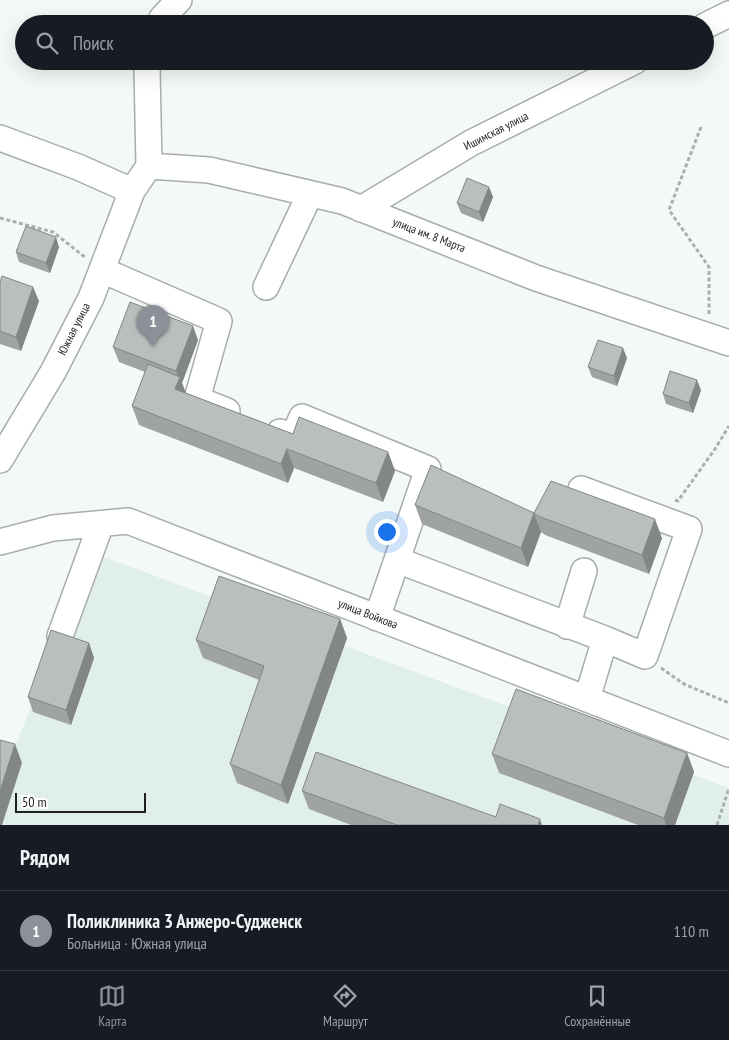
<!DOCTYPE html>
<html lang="ru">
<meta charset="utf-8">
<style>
:root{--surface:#171b24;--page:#20242c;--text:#f1f3f6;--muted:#9ea1a6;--line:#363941;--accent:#8c9099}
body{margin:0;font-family:"PT Sans Narrow",sans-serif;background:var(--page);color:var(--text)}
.scale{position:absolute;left:15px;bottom:12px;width:131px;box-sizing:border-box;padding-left:5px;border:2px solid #1e201f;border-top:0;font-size:14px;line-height:18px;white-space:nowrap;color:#1e201f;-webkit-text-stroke:4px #fff;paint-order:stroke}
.you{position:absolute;left:386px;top:531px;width:18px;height:18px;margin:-12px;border:4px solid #fff;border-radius:50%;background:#1a73e8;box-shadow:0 0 0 8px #1a73e833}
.badge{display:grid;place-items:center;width:32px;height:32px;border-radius:50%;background:var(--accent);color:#fff;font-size:16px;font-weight:700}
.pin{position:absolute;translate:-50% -41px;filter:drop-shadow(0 1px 2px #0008)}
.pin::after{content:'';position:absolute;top:26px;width:18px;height:15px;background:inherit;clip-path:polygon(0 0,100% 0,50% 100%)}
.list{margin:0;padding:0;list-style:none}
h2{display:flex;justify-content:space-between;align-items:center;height:65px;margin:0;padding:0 20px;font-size:21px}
h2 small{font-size:16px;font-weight:400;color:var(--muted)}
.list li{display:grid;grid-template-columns:32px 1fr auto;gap:15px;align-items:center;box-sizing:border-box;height:80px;padding:0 20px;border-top:1px solid var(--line)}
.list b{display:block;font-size:19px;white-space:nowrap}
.list p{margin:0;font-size:16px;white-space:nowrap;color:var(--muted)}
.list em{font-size:16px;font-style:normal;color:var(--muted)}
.icon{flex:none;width:28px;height:28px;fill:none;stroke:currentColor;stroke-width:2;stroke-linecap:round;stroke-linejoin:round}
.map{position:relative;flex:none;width:729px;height:825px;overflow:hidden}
.search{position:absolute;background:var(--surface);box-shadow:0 5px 20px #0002;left:15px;right:15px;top:15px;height:55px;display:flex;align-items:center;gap:12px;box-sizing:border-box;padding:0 18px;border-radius:28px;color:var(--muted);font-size:19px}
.sheet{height:145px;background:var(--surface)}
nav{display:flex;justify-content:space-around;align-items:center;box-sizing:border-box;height:70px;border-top:1px solid var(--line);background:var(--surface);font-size:14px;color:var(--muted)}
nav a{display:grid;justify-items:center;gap:2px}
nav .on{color:var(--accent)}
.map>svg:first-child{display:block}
</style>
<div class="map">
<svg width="729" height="825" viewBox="0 0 729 825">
<rect width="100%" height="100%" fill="#f3f9f7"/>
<path fill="#e1efea" d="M96 554 729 788V825H0V744L14 748Z"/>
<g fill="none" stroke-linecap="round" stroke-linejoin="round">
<g stroke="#a8adab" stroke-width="28">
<path id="minor" d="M161 24 162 18 179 0
M705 26 729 14
M0 138 78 167 132 191
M149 166 147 69 150 61
M361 209 471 143 635 61
M102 270 219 321 197 399 227 411
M266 287 310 194
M280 432 293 437 302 417 428 469 377 618
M0 460 53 372 91 298 132 191 149 166 209 170 342 201 536 278 729 343
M581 489 689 529 645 656 605 639 587 699
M0 542 53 528 128 521 729 754
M397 560 605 639
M567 626 584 571
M60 636 101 524"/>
</g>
<path stroke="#abb0ae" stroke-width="3" stroke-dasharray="4 2.5" stroke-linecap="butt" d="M701 127 669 210 709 267V316
M0 218 53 232 86 258
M675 500 678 501 715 449 729 426
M661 668 684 684 729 703
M717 825 729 788"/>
<use href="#minor" stroke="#fff" stroke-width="25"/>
</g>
<path fill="#9fa4a3" d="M489 187 493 197 483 222 461 213 457 203Z
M59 247 50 273 19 262 16 252Z
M0 282 39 301 21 351 0 344Z
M198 340 182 383 186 393 293 434 388 452 395 471 383 502 294 468 288 483 139 425 132 406 145 372 119 362 113 347Z
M627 358 617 386 592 377 588 367Z
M701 390 693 413 666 404 663 394Z
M415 505 534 513 541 532 528 567 422 524Z
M534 513 662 538 649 574 545 535 541 532Z
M340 619 347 638 288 804 237 783 230 764 259 680 203 658 196 640Z
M89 643 94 658 71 725 33 712 28 697Z
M687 753 694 772 675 825H638L499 773 492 754Z
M302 791 496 817 542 825H351L309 809Z"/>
<path fill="#828685" d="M489 187 493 197 483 222 479 212Z
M56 237 59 247 50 273 46 263Z
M33 287 39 301 21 351 16 337Z
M193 326 198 340 182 383 187 396 175 389 179 379 176 371Z
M623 348 627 358 617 386 614 376Z
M697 380 701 390 693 413 689 403Z
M287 449 294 468 288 483 281 464Z
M388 452 395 471 383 502 376 483Z
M534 513 541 532 528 567 521 548Z
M655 519 662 538 649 574 642 555Z
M340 619 347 638 288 804 281 785Z
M89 643 94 658 71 725 66 710Z
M15 744 22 763 2 825H0V791Z
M687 753 694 772 675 825H666L664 818Z
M540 819 542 825H538Z"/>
<path fill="#b9bfbe" stroke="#828685" d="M467 178 489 187 479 212 457 203Z
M26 226 56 237 46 263 16 252Z
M2 276 33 287 16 337 0 331V282Z
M130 302 193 326 176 371 113 347Z
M598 340 623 348 614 376 588 367Z
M148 364 180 377 175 389 293 434 299 417 388 452 376 483 287 449 281 464 132 406Z
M670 371 697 380 689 403 663 394Z
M431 465 534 513 521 548 415 505Z
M551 481 655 519 642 555 538 516 534 513Z
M219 576 340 619 281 785 230 764 264 666 196 640Z
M51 630 89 643 66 710 28 697Z
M516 689 687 753 664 818 492 754Z
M0 740 15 744 0 791Z
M316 752 496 817 500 804 540 819 538 825H397L302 791Z"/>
<g text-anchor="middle" stroke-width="5" stroke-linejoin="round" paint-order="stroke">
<g font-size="12" fill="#1e201f" stroke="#fff">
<text transform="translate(496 131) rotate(-27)" y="4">Ишимская улица</text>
<text transform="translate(429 235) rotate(21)" y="4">улица им. 8 Марта</text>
<text transform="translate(74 329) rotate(-63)" y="4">Южная улица</text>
<text transform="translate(368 614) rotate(21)" y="4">улица Войкова</text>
</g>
</g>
</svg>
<div class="scale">50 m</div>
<div class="you"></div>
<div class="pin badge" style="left:153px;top:346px">1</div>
<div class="search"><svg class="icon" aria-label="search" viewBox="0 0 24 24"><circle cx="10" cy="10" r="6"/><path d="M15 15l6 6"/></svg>Поиск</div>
</div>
<section class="sheet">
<h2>Рядом<small></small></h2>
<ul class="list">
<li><span class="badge">1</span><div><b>Поликлиника 3 Анжеро-Судженск</b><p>Больница · Южная улица</p></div><em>110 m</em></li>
</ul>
</section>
<nav>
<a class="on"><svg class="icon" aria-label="map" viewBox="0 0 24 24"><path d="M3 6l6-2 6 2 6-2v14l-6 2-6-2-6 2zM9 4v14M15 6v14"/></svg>Карта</a>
<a><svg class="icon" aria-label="directions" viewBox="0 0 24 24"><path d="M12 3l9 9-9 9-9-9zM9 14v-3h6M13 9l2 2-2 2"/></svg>Маршрут</a>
<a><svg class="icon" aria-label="saved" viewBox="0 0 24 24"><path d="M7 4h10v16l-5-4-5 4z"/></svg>Сохранённые</a>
</nav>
